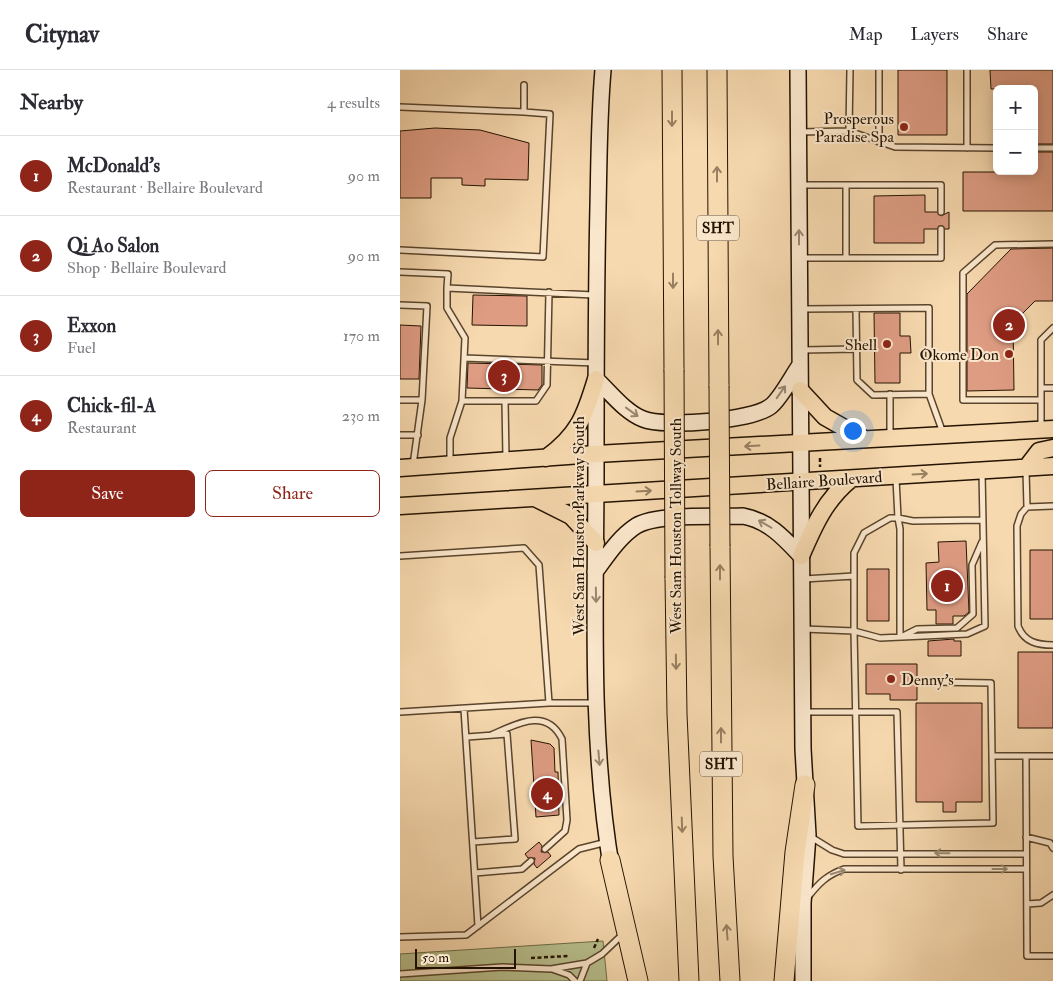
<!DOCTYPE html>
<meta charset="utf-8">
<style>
:root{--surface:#fff;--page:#f2f2f3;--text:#2b2b33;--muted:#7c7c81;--line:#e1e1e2;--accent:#8f2418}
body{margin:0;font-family:"IM FELL Double Pica",serif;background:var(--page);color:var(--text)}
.controls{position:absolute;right:15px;top:15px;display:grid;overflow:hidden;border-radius:8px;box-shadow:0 2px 12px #0003}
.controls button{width:45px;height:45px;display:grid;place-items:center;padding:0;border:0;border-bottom:1px solid var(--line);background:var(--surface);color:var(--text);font:25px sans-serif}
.scale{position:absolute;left:15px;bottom:12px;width:101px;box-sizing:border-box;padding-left:5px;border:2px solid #241300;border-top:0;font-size:14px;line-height:18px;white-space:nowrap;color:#241300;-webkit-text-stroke:4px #fae6cb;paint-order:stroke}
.you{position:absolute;left:452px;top:360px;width:18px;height:18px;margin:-12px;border:4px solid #fff;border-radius:50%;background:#1a73e8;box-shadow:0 0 0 8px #1a73e833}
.badge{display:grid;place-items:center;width:32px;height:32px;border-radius:50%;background:var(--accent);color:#fff;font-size:16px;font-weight:700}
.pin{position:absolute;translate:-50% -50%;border:2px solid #fff;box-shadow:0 1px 5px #0006}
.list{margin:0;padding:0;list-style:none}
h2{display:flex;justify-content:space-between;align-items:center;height:65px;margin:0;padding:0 20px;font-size:21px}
h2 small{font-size:16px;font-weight:400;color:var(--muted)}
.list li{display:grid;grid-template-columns:32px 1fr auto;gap:15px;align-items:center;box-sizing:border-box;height:80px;padding:0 20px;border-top:1px solid var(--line)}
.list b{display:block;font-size:19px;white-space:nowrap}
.list p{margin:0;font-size:16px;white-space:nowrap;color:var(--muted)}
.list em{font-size:16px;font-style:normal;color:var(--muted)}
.actions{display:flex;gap:10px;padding:15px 20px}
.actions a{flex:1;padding:11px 0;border:1px solid var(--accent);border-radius:8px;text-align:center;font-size:18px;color:var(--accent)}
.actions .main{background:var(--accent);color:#fff}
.map{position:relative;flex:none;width:653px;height:911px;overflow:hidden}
header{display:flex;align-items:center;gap:30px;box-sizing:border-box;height:70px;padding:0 25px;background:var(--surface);border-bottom:1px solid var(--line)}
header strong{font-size:24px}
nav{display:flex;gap:28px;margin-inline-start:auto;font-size:18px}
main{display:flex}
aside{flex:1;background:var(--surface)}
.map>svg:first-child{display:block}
</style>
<header>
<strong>Citynav</strong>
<nav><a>Map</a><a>Layers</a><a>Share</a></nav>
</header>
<main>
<aside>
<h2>Nearby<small>4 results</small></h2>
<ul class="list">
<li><span class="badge">1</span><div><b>McDonald's</b><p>Restaurant · Bellaire Boulevard</p></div><em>90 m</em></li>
<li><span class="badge">2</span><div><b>Qi Ao Salon</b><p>Shop · Bellaire Boulevard</p></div><em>90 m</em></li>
<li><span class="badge">3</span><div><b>Exxon</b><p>Fuel</p></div><em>170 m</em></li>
<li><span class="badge">4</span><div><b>Chick-fil-A</b><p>Restaurant</p></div><em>230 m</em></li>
</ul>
<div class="actions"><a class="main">Save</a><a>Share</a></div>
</aside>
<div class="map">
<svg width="653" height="911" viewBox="0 0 653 911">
<rect width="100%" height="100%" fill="#f7d9af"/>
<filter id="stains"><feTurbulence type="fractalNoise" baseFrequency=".004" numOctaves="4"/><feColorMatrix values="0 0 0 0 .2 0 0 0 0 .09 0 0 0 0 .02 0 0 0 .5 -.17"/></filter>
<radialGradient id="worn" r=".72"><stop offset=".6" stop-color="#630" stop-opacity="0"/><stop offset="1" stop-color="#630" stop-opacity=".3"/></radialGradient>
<path fill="#b8c08e" stroke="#6e6a47" d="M203 871 207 911H0V884Z"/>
<path fill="#de9c83" stroke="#241300" d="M498 0H547V65H498Z
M590 0H653V74H634V19H591Z
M35 58 80 60 129 73 128 110 85 109V116L62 115V108H31V128H0V61Z
M634 82H653V141H563V102H634Z
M525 125V142H537L541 146 549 142V159H545L541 155 537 159H524V173H474V126Z
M653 178V231H635L613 253 614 320 567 321V224L611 179Z
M73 225 127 226V256L72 255Z
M474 243H500V266H510L511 283H500V313H475Z
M0 255 21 256 19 309H0Z
M68 293 142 295V315L138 320 67 318Z
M566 471 569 542 564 546H553V554H536V540H527L526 493 539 492 538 472Z
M630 480H653V549H630Z
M467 499H489V551H467Z
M554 569V571H561V586H528V571Z
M618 582H653V658H618Z
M466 594H517V630H490V624H466Z
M516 633H582V732H556V742H543V732H516Z
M131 670 150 674 154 678 155 702H158L159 745 136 747Z
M139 772 142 776 141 782H148L151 786 137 798 134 794 135 788H128L125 784Z"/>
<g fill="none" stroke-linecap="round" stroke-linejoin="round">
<g stroke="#59442c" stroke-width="8">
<path id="lane" d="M479 0V72
M567 0V78
M0 37 124 42
M449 61 450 0
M399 62 449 61 495 77 597 78
M634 78H653
M399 115H541V142
M446 115V188
M0 180 143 187 150 44 124 42V15
M402 188H541V159
M0 202 48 204 47 218 194 225
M47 218V238L65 268 62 331 50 368V391
M0 235 27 236 22 330
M402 239 529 238V324L543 363
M456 239 457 310 473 325 529 324
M402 280 456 279
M64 288 196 293
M641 318H653
M490 324V366
M0 330H22L13 395
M641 330H563V203L595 175 653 174
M62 331H136L147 315 149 222
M105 331 106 388
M641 357V270L653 258
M0 365H18
M626 401 627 437 621 444 617 456 618 556C624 572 637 575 653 575
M496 409 498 448H490L464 463 454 483V561L480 568 567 564 585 556 582 402
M627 437 653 436
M0 486 124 478 139 495 149 633
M404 509 454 506
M404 559 454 561 458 756 593 753 592 686H626
M503 566 517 559 557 558 573 544 572 495 582 472
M500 567V459L498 448 513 451 583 450
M535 612 591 613 592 686
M64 639 78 856
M0 642 149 633H194
M405 642H497L501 800
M91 665C115 655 146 636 162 669L167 750 165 761 145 779
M67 667 107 664 115 769 73 772
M653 686H626L627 886H653
M411 767 432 780 444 784H626
M626 767 650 773 653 778
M75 803 122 799 131 791
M408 827C419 813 427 805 444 799H626
M627 834 641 833 653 825
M0 867 66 865 179 779 207 772
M152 899 169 905 175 911
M0 904 102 897 151 899 187 893 202 884 223 864
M180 911 187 893"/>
</g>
<g stroke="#241300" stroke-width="18">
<path id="secondary" d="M203 0C199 45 199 91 198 137 196 223 196 309 196 395 196 530 189 667 212 801
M398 0 403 679 408 765 403 833V911
M196 309C210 322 225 342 243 349 265 358 352 351 371 336 381 328 392 306 400 295
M195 502C207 486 219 467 236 456 258 443 317 447 343 446 369 451 384 468 401 486"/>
</g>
<g stroke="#241300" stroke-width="19">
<path id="primary" d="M400 320 425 347 464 369
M146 388C178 365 185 346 196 309
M0 398 196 384 653 359
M626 398 639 381 653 378
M137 429 171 446 196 473
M0 436 653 396
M401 486C414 456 425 430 451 409"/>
</g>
<g stroke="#241300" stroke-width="21">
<path id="highway" d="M272 0 274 300
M317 0 319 316
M320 476 323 786 330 911
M275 508 277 644 289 911
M210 790 238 911
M384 911 395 782 405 715"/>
</g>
<path stroke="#241300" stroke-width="2.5" stroke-dasharray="4 2.5" stroke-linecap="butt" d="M420 388V397
M194 878 198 869
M131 888 168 886"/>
<use href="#lane" stroke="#fae6cb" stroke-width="5"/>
<use href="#secondary" stroke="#fae6cb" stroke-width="15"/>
<use href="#primary" stroke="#f7d9af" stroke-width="16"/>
<use href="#highway" stroke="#f7d9af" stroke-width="19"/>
<g stroke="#241300" stroke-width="21" stroke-linecap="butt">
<path id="highway-bridge" d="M274 300 275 508
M319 316 320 476"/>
</g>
<use href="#highway-bridge" stroke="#f7d9af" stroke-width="19"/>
</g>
<defs><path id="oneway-shaft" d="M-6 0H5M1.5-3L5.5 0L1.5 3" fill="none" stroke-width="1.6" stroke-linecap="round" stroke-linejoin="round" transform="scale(1.25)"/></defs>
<g stroke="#988060">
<use href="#oneway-shaft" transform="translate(272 49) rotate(90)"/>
<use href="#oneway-shaft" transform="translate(317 104) rotate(-90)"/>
<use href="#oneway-shaft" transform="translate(273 211) rotate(90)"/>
<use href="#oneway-shaft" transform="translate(318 267) rotate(-90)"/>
<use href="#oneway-shaft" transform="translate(352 376) rotate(177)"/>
<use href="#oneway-shaft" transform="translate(520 404) rotate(-3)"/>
<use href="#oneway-shaft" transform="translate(244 421) rotate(-3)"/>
<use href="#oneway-shaft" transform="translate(320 502) rotate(-90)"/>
<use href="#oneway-shaft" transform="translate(276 592) rotate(89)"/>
<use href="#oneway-shaft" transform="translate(321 665) rotate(-90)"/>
<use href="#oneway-shaft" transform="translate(282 755) rotate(88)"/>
<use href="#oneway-shaft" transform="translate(327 862) rotate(-94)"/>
</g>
<g stroke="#9a8770">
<use href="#oneway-shaft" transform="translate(399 167) rotate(-90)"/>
<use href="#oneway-shaft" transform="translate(381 322) rotate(-55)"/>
<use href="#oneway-shaft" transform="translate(232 342) rotate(36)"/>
<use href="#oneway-shaft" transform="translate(365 454) rotate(-150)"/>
<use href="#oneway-shaft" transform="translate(196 525) rotate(89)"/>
<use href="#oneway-shaft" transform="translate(199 688) rotate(85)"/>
<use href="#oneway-shaft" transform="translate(542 783) rotate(-179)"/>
<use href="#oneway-shaft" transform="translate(600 799)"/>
<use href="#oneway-shaft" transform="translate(438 802) rotate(-17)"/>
</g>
<g fill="#8f2418" stroke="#fae6cb" stroke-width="2">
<circle cx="504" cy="57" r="5"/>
<circle cx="487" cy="274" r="5"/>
<circle cx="609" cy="284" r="5"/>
<circle cx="491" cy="609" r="5"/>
</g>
<g text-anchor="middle" stroke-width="4" stroke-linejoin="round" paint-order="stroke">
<g fill="#fae6cb" stroke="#64523d" stroke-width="1">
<rect x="297" y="145.5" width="42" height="25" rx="4"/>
<rect x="300" y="681.5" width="42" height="25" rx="4"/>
</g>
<g font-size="15" font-weight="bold" fill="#241300">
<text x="318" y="163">SHT</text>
<text x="321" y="699">SHT</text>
</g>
<g font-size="16" fill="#241300" stroke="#fae6cb" text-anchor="end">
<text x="494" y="54">Prosperous<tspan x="494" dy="18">Paradise Spa</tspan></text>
<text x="477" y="280">Shell</text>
<text x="599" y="290">Okome Don</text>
<text x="501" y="615" text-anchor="start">Denny's</text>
</g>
<g font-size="16" fill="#241300" stroke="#fae6cb">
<text transform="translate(424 410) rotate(-4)" y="6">Bellaire Boulevard</text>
<text transform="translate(178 456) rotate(-90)" y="6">West Sam Houston Parkway South</text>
<text transform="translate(275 456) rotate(-90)" y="6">West Sam Houston Tollway South</text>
</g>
</g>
<rect width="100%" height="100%" filter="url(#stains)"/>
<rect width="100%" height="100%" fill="url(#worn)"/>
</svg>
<div class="controls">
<button>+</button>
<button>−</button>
</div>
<div class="scale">50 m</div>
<div class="you"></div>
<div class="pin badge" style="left:547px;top:516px">1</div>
<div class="pin badge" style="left:609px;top:255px">2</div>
<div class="pin badge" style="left:104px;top:306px">3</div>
<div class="pin badge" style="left:147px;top:724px">4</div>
</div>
</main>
